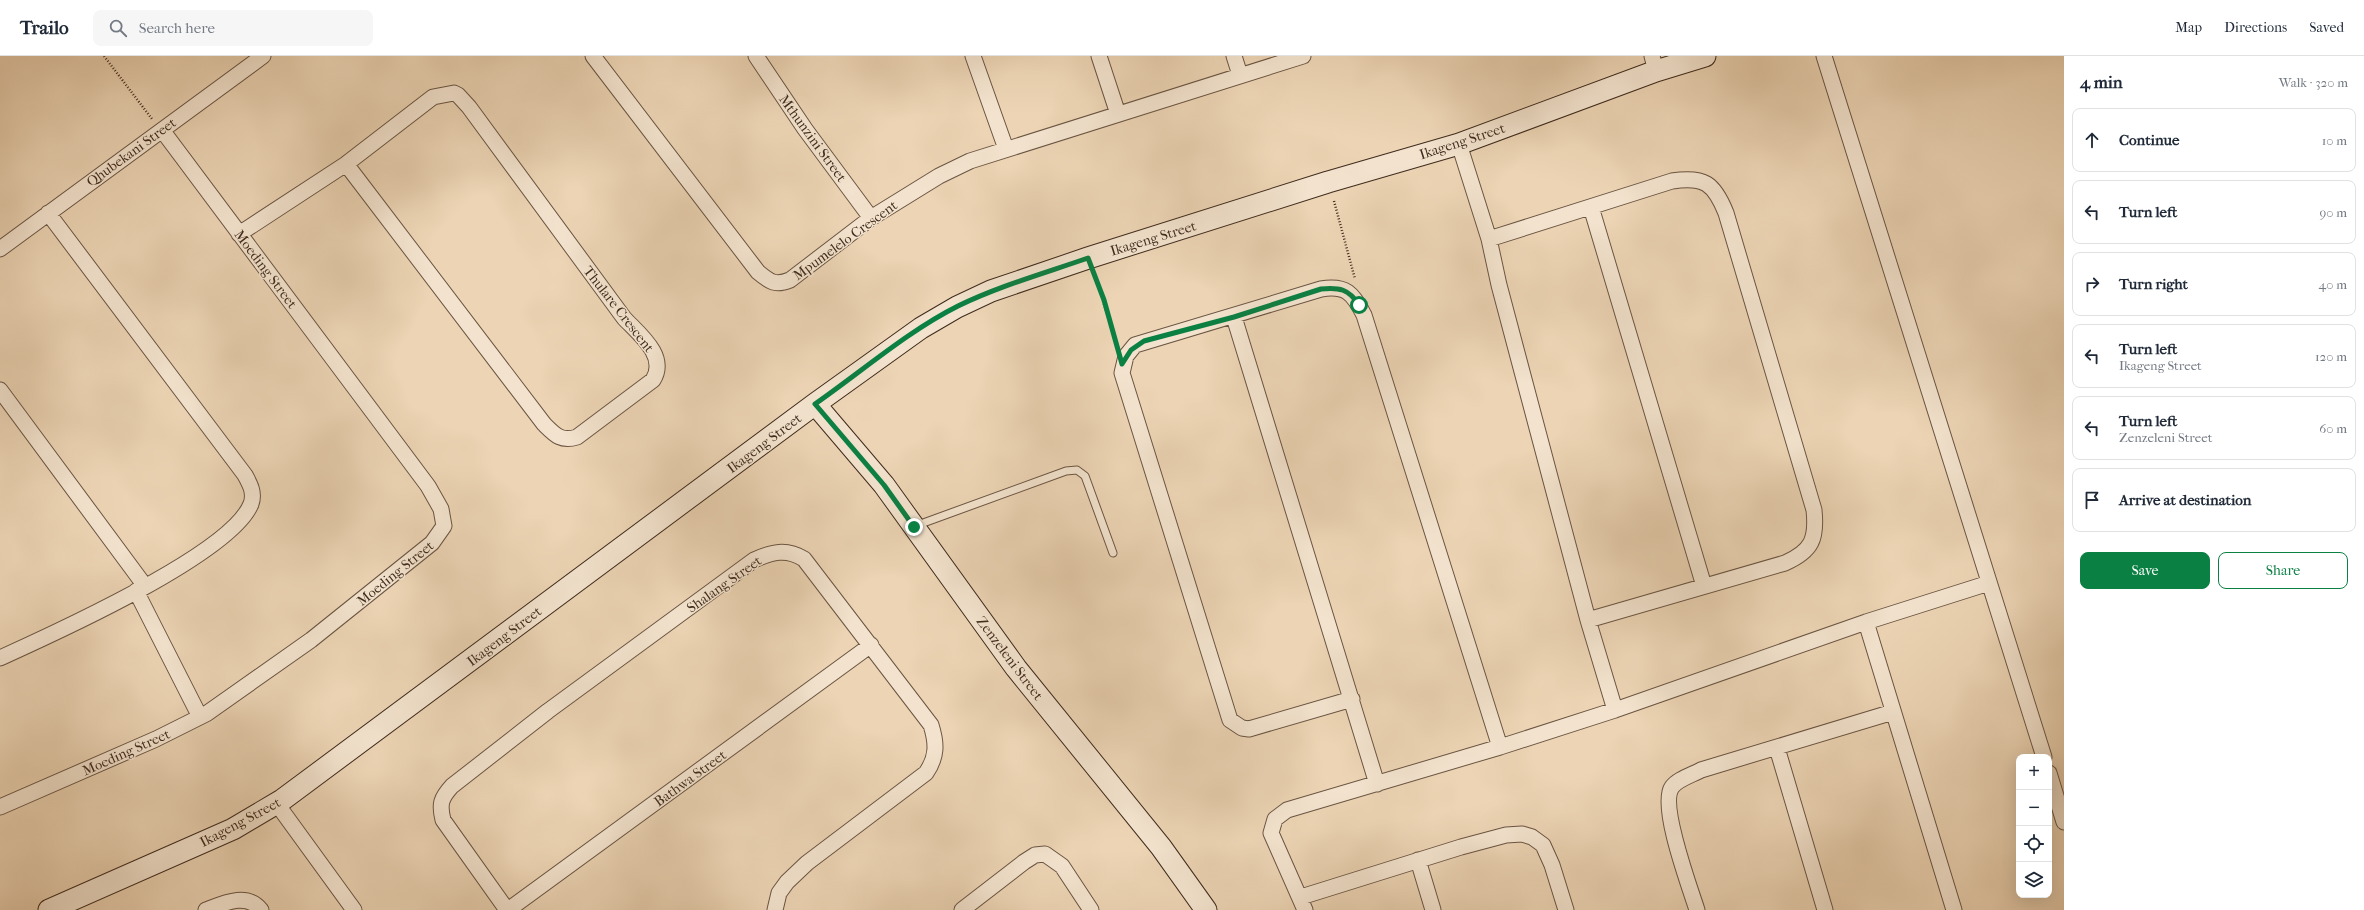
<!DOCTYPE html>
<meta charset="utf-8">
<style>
:root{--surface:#fff;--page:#f6f6f7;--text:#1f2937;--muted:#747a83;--line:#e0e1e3;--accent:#0b8043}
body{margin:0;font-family:"IM FELL French Canon",serif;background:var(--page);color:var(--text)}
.controls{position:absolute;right:12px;bottom:12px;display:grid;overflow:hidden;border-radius:8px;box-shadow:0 4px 16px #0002}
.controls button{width:36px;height:36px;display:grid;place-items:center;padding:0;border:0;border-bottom:1px solid var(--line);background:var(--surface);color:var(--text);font:20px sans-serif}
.stop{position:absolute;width:12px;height:12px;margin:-9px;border:3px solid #0b8043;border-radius:50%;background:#fff}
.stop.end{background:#0b8043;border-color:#fff;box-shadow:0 1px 4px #0008}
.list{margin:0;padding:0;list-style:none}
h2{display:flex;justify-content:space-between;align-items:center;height:52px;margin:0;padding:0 16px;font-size:17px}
h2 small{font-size:13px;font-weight:400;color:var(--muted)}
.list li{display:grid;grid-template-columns:26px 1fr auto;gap:12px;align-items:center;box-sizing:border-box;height:64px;margin:0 8px 8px;padding:0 8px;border:1px solid var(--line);border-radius:8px}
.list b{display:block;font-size:15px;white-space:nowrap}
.list p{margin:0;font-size:13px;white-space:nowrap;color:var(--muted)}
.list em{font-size:13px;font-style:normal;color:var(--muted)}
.actions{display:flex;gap:8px;padding:12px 16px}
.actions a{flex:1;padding:9px 0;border:1px solid var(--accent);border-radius:8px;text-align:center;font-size:14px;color:var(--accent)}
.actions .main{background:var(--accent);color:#fff}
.icon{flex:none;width:22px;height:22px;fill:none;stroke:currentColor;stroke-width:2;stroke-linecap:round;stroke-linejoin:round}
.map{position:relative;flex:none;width:2064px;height:854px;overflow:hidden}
header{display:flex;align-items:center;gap:24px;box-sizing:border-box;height:56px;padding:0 20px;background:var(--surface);border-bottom:1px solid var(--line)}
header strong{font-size:19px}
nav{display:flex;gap:22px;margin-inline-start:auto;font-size:14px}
.search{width:280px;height:36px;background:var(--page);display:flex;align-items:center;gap:10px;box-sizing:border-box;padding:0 14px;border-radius:8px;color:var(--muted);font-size:15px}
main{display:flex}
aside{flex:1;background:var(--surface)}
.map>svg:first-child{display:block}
</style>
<header>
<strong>Trailo</strong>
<div class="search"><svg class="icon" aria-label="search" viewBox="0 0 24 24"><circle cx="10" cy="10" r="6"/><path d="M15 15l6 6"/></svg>Search here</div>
<nav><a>Map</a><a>Directions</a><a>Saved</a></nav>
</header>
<main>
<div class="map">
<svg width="2064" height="854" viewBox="0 0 2064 854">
<rect width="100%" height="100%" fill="#ecd4b4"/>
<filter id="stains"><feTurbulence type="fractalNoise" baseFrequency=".005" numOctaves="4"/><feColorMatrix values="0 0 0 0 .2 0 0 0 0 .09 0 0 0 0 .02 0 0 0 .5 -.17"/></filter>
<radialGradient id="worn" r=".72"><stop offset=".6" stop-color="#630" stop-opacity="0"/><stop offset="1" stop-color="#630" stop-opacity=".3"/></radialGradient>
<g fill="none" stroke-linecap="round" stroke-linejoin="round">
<g stroke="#6a5543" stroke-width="9">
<path id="lane" d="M915 470 1066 415 1077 414 1085 420 1113 497"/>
</g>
<g stroke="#6a5543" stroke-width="17">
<path id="street" d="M593 0 758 216C770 226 775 230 790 224L871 162 939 120 970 105 1303 0
M756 0 805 73 871 162
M973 0 1006 93
M1099 0 1118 58
M1234 0 1240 19
M1652 0 1656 15
M1824 0 2044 701
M1459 88 1489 183
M1591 151 1704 530
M239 178 346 108 433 41 454 37 458 39 469 51 624 262C639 278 668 300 653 324L577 381C561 386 555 379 544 368L346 108
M0 193 263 0
M1234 261 1377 728
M0 334 145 530
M136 535 200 661
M1588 564 1785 507C1812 495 1817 483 1814 454L1726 157C1714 127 1704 120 1672 125L1489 183 1499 229 1588 564 1615 654
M1866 566 1954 854
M0 602C53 578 231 498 251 448 255 437 250 428 245 419L48 157
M1352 643 1249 673 1242 672 1230 664 1122 317 1126 300 1135 289 1321 233C1346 229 1353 237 1364 259L1500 691
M1777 692 1825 854
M2049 717 2064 766
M277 748 354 854
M0 751 156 683 206 658 311 584 432 487 444 470 441 453 428 430 162 74
M1418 804 1433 854
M1301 841 1461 791 1506 779 1522 778 1532 781 1543 789 1552 809 1566 854
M206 854C224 847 247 836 261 854
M507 854 443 764C439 748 441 742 452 730L548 655 754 504C772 496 786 492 804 503L931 669C937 688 937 701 926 717L807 807 787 826 779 837 775 854
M508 854 871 589
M962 854 1024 806 1035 799 1045 798 1062 810 1091 854
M1305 854 1271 777 1275 763 1287 754 1500 691 1615 654 1866 566 1989 527
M1697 854C1690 832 1659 749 1672 731 1678 723 1692 719 1701 714L1893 656"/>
</g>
<g stroke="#3f2b1d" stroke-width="23">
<path id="secondary" d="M815 348 884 429 1016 612 1161 791 1206 854
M49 854 233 773 282 744 815 348 921 272 957 251 991 235 1088 202 1328 126 1459 88 1656 15 1705 0"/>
</g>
<path stroke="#3f2b1d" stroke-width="2.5" stroke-dasharray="1 2" stroke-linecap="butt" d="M104 0 152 63
M1334 145 1355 223
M1095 219 1116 287"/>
<use href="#lane" stroke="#f3e3ce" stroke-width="7"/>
<use href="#street" stroke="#f3e3ce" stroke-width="15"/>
<use href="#secondary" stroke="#f3e3ce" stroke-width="21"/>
</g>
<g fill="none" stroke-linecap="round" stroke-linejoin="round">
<path stroke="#0b8043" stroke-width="5" d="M914 471 884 429 815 348C861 316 908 275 958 250 999 230 1045 217 1088 202L1104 244 1122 308 1131 294 1144 285 1234 261 1321 233C1339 231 1349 233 1359 249"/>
</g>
<g text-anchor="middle" stroke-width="3" stroke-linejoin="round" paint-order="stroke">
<g font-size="14" fill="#3f2b1d" stroke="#f3e3ce">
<text transform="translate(813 82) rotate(54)" y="5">Mthunzini Street</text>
<text transform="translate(1462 85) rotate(-18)" y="5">Ikageng Street</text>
<text transform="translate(131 96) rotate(-36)" y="5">Qhubekani Street</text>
<text transform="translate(1153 182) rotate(-17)" y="5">Ikageng Street</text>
<text transform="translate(845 184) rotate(-36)" y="5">Mpumelelo Crescent</text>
<text transform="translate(266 213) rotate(53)" y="5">Moeding Street</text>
<text transform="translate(619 253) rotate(52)" y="5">Thulare Crescent</text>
<text transform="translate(764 387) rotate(-37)" y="5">Ikageng Street</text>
<text transform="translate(395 517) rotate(-39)" y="5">Moeding Street</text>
<text transform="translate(724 528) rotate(-35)" y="5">Shalang Street</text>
<text transform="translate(504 580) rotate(-37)" y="5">Ikageng Street</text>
<text transform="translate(1010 602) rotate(53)" y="5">Zenzeleni Street</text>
<text transform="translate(126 696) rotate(-24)" y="5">Moeding Street</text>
<text transform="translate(690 722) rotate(-36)" y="5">Bathwa Street</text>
<text transform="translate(240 766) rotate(-28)" y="5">Ikageng Street</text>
</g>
</g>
<rect width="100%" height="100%" filter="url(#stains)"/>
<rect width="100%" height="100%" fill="url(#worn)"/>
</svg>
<div class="controls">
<button>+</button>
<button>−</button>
<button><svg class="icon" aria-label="locate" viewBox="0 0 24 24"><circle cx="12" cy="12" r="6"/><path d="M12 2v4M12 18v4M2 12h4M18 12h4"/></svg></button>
<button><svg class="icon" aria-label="layers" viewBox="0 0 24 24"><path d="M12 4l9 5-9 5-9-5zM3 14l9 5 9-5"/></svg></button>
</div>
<div class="stop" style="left:1359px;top:249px"></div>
<div class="stop end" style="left:914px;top:471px"></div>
</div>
<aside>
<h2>4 min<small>Walk · 320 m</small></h2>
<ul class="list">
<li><svg class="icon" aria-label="ahead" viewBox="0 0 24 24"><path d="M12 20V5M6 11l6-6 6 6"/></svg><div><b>Continue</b></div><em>10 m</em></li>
<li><svg class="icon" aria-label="left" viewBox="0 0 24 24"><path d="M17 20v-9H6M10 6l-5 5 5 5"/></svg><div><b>Turn left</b></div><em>90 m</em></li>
<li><svg class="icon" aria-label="right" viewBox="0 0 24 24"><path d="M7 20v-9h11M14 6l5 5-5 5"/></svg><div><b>Turn right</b></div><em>40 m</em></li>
<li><svg class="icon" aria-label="left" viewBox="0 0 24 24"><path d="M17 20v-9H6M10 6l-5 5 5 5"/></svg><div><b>Turn left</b><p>Ikageng Street</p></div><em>120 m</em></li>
<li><svg class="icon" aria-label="left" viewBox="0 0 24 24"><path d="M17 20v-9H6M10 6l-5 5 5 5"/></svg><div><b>Turn left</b><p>Zenzeleni Street</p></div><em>60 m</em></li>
<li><svg class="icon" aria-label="arrive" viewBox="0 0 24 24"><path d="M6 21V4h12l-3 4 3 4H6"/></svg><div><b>Arrive at destination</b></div></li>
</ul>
<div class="actions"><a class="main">Save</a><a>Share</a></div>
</aside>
</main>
